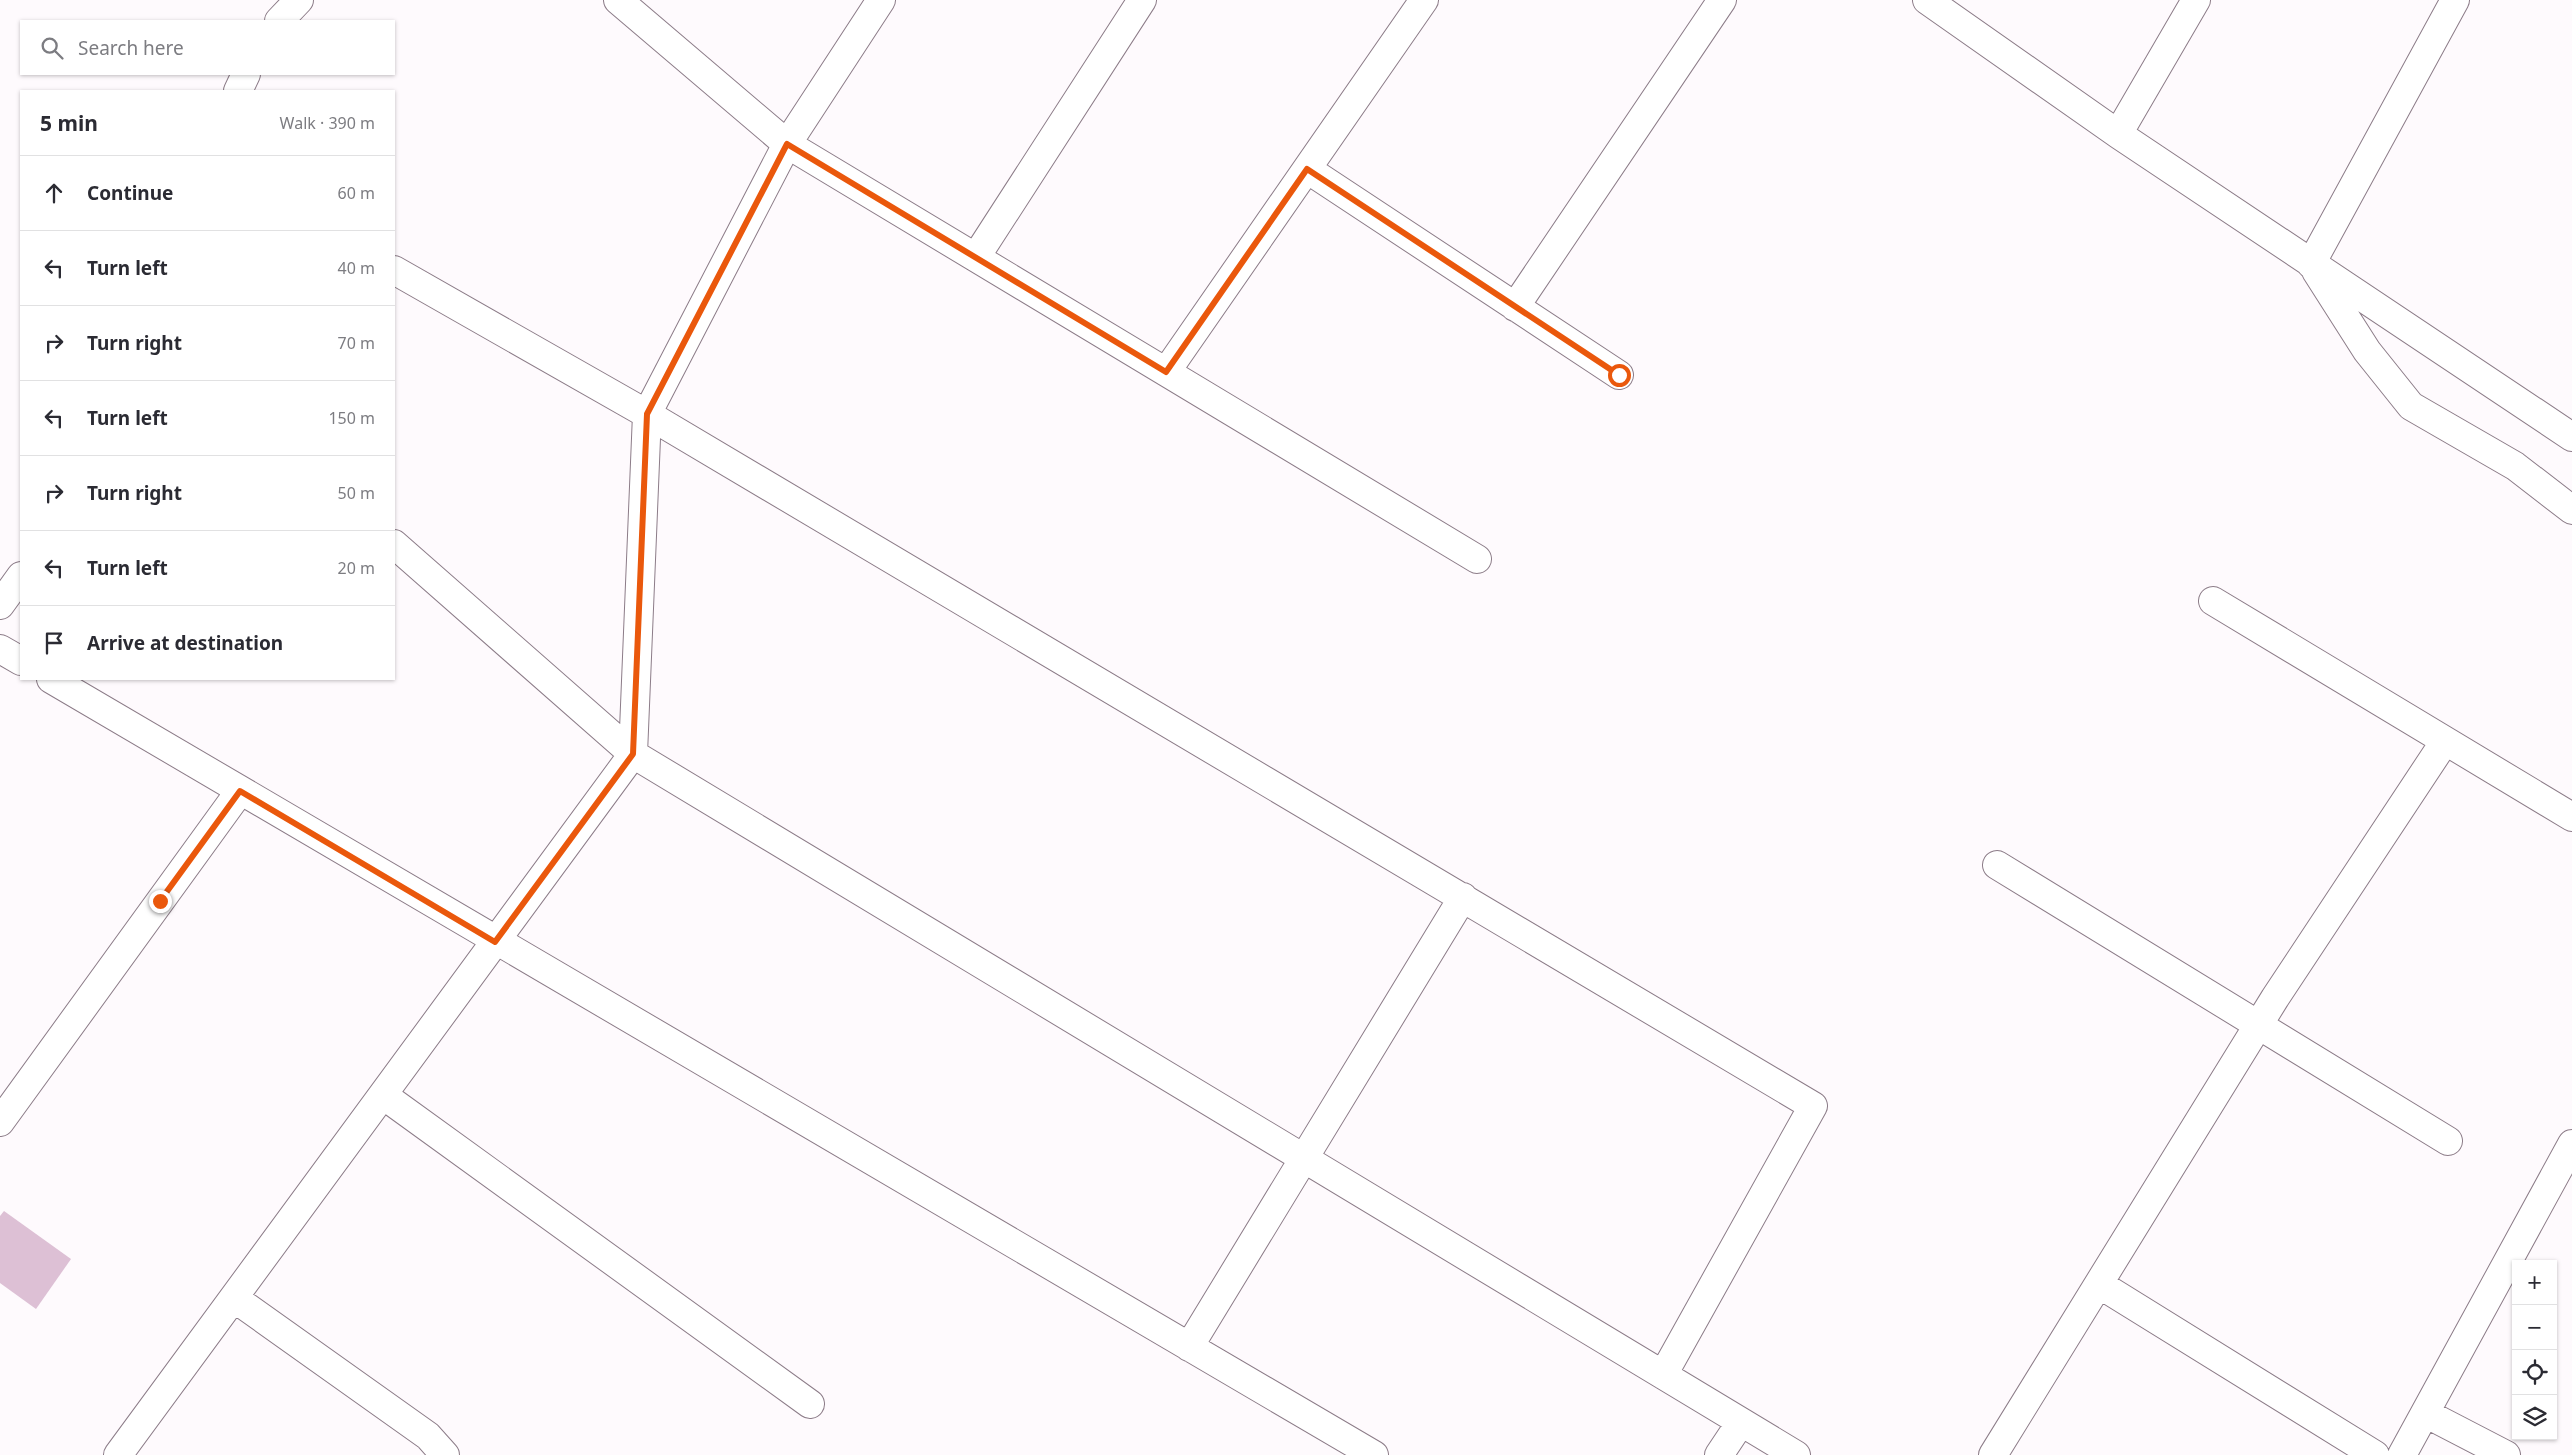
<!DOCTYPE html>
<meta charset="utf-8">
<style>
:root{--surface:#fff;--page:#f7f7f7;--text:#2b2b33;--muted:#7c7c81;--line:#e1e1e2}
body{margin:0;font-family:"Noto Sans",sans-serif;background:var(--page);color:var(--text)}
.controls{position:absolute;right:15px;bottom:15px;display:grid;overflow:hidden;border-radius:0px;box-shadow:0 1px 4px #0004}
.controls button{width:45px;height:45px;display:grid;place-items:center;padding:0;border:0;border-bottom:1px solid var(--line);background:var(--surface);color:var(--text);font:25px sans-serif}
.stop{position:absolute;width:15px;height:15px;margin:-11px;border:4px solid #ea580c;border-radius:50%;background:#fff}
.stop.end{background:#ea580c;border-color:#fff;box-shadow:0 1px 5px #0008}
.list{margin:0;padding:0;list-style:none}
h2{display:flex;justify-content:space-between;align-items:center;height:65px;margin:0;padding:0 20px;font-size:21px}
h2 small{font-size:16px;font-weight:400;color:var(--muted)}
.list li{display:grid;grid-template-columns:32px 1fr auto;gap:15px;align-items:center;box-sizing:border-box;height:75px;padding:0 20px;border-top:1px solid var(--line)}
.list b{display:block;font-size:19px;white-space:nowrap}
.list em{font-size:16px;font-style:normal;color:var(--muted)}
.icon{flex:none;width:28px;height:28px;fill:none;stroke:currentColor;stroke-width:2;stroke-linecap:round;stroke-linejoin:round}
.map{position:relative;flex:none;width:2572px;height:1455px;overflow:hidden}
.search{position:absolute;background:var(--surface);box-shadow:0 1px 4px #0004;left:20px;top:20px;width:375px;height:55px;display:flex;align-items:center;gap:12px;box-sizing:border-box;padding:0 18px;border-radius:0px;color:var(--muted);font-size:19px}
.panel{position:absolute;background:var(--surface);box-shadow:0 1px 4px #0004;left:20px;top:90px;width:375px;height:590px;border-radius:0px}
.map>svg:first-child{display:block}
</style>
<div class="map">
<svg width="2572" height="1455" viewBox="0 0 2572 1455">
<rect width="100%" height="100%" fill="#fefafd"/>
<path fill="#ddc0d5" d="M4 1211 71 1259 36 1309 0 1283V1216Z"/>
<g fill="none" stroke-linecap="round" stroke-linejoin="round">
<g stroke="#8c7c88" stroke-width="30">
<path id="minor" d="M618 0 787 144 1477 559
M1927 0 2118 134 2572 437
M279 21 299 0
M238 91 246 74
M2118 134 2196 0
M1307 169 1619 375
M976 257 1142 0
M2311 264 2455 0
M394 270 647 414 1813 1106 1663 1375
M2316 271 2367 351 2411 406 2515 466 2572 510
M1515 307 1722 0
M1166 372 1424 0
M394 544 633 754 1796 1455
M2213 601 2572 817
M0 605 21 576
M0 649 21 661
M51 679 1374 1455
M1997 865 2448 1141
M383 1095 810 1404
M0 1122 240 791
M2099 1284 2375 1455
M234 1298 428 1436 445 1455
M1189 1347 1463 897
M2425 1413 2506 1455
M118 1455 633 754 647 414 787 144 881 0
M1719 1455 1741 1422
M1993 1455 2275 998 2445 741
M2402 1455 2572 1144"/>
</g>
<use href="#minor" stroke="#fff" stroke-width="28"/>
</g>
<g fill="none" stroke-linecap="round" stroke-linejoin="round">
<path stroke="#ea580c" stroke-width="6" d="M160 901 240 791 495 942 633 754 647 414 787 144 1166 372 1307 169 1619 375"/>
</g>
</svg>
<div class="controls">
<button>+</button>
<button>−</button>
<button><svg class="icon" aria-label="locate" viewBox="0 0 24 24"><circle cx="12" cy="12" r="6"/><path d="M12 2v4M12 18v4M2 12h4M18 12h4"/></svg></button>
<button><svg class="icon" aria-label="layers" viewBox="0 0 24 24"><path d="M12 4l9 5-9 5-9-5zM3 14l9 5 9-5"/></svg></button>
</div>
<div class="stop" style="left:1619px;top:375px"></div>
<div class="stop end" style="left:160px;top:901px"></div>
<div class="search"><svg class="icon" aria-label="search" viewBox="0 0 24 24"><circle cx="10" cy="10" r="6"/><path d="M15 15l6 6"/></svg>Search here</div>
<section class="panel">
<h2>5 min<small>Walk · 390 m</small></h2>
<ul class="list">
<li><svg class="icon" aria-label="ahead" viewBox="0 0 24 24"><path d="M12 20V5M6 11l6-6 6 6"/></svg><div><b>Continue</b></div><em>60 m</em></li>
<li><svg class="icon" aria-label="left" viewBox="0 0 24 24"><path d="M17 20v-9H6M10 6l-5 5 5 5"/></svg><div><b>Turn left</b></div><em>40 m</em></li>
<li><svg class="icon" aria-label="right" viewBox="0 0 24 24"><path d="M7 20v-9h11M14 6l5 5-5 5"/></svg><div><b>Turn right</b></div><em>70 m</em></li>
<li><svg class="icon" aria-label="left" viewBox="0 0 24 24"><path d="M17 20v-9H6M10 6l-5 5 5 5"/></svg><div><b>Turn left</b></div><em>150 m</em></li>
<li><svg class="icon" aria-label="right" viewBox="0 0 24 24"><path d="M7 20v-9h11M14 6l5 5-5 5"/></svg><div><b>Turn right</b></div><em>50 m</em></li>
<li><svg class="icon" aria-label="left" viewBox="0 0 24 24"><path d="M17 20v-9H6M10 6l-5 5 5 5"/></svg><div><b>Turn left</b></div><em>20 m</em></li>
<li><svg class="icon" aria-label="arrive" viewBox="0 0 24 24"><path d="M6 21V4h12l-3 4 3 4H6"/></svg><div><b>Arrive at destination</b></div></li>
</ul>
</section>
</div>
